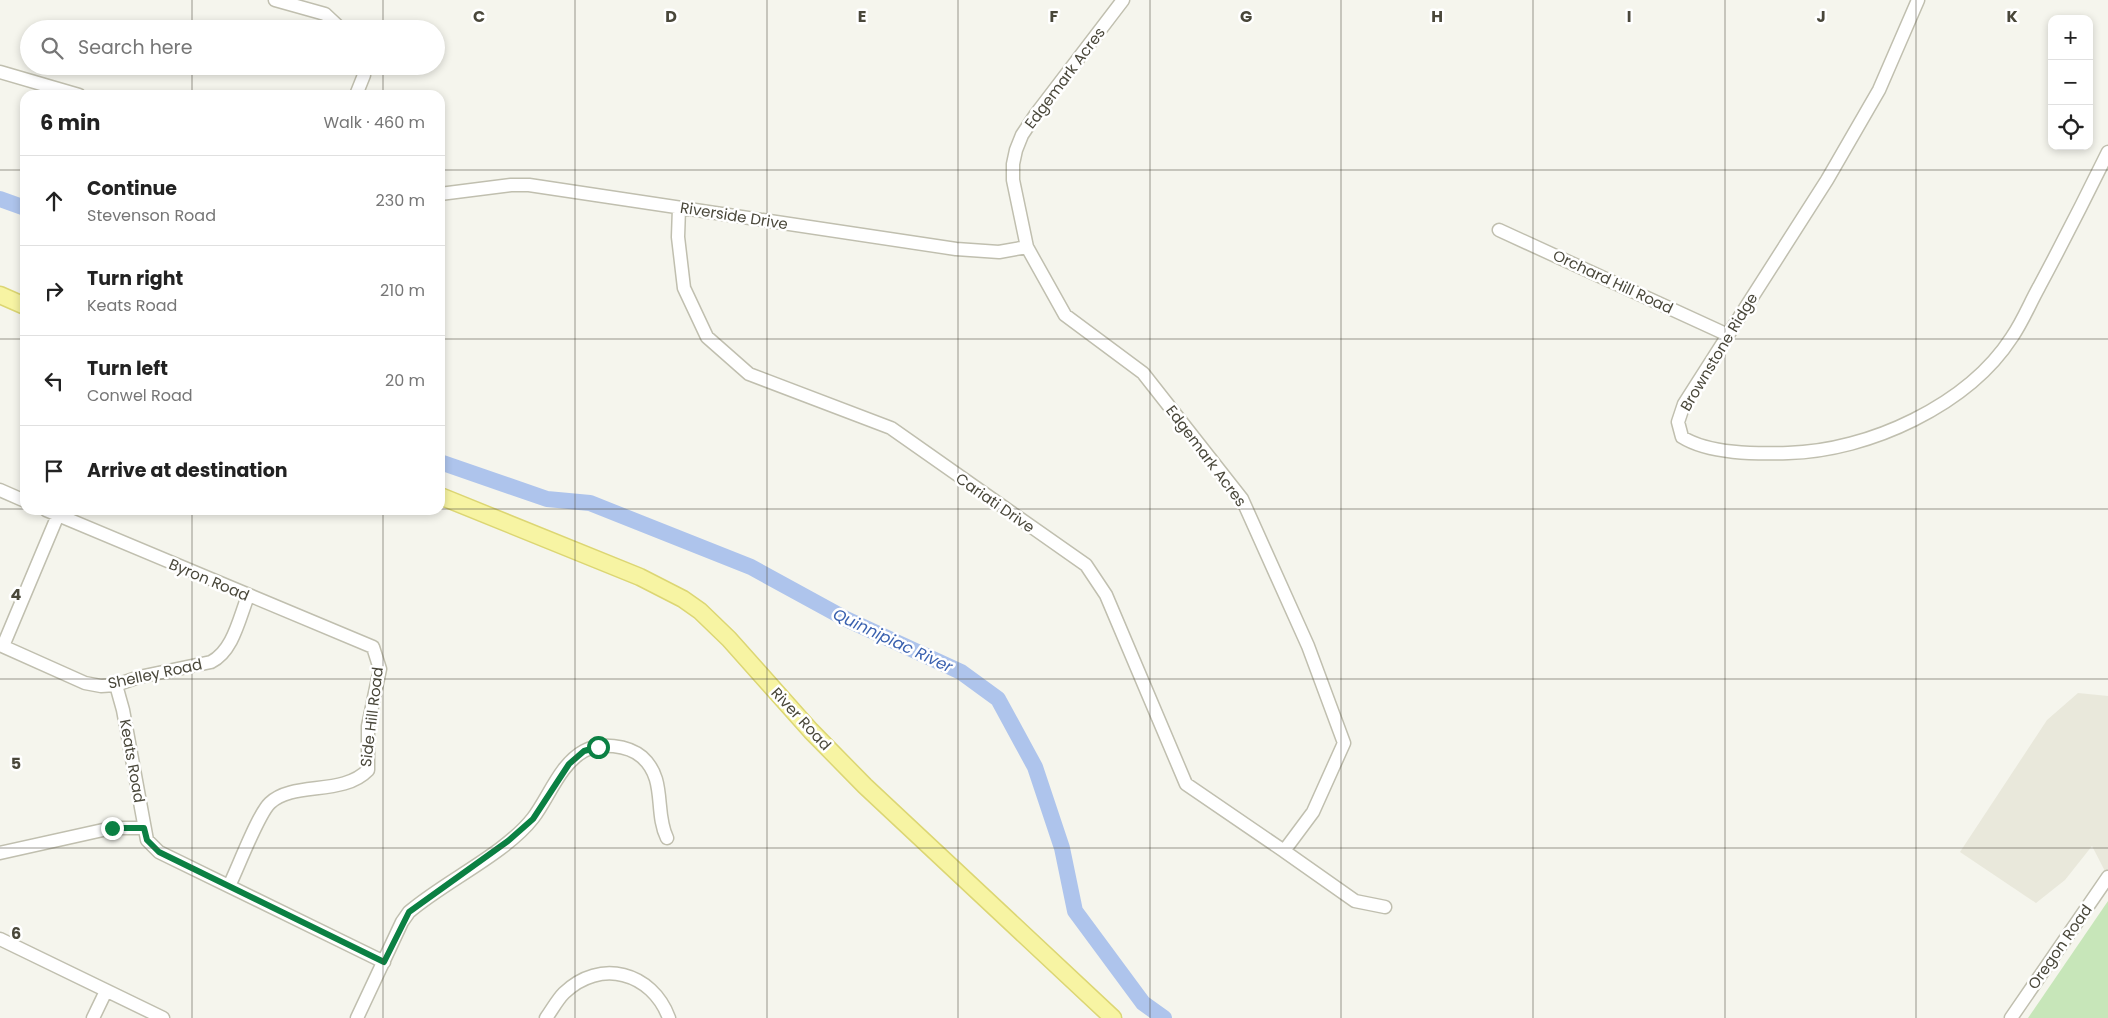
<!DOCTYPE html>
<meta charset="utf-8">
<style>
:root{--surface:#fff;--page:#f2f2f2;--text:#222;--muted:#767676;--line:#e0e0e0}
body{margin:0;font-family:Poppins,sans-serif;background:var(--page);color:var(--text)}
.controls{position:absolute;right:15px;top:15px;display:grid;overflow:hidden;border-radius:10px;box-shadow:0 2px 8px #0003}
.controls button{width:45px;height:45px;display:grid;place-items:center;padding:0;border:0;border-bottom:1px solid var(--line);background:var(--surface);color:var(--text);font:25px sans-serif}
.stop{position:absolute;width:15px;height:15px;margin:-11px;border:4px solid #0b8043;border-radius:50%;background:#fff}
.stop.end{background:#0b8043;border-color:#fff;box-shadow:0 1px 5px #0008}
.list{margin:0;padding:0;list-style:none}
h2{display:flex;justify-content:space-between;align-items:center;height:65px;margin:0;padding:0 20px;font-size:21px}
h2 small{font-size:16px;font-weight:400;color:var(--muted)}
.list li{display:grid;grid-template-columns:32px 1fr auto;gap:15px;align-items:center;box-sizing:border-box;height:90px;padding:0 20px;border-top:1px solid var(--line)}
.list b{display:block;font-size:19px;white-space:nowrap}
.list p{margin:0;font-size:16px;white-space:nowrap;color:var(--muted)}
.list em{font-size:16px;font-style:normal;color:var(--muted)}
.icon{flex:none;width:28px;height:28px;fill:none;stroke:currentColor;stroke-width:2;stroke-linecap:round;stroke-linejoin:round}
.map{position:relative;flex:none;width:2108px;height:1018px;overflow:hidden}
.search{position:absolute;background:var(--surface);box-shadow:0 2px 8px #0003;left:20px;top:20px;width:425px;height:55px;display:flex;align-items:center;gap:12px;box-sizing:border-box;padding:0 18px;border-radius:28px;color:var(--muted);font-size:19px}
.panel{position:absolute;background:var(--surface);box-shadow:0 2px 8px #0003;left:20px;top:90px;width:425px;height:425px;border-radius:15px}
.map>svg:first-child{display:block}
</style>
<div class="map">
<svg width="2108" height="1018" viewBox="0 0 2108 1018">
<rect width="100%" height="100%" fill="#f5f5ed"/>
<path fill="#e9e8db" d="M2078 693 2108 696V877L2092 846 2065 880 2036 903 1960 852 2047 720Z"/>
<path fill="#c7e6b9" d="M2108 901V1018H2028Z"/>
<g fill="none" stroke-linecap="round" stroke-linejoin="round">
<path stroke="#aec4ec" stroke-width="16" d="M0 199 25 208
M440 462 547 499 590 503 751 567 846 619 961 672 998 699 1035 767 1062 848 1075 911 1143 1003 1164 1018"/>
<g stroke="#c0bfaf" stroke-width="15">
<path id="minor" d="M275 0 325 14 341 29
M1123 0 1036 114 1022 135 1016 150 1013 164V180L1027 247 1065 315 1143 373 1242 499 1308 646 1344 743 1313 812 1284 851 1355 901 1385 907
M1918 0 1879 90 1827 180 1684 404 1678 422 1682 437C1709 454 1756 454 1788 453 1869 451 1968 405 2012 337 2023 321 2030 303 2039 287 2063 242 2086 197 2108 152
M0 72 79 95
M356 95 364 75 363 66
M440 194 511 185H529L956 249 999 252 1027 247
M679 208 678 237 684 288 707 337 749 374 891 428 1086 565 1106 595 1186 784 1284 851
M1499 230 1728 335
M0 490 25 501
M46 510 373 647 380 669 368 726V770C343 796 293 781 270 803 258 814 238 868 229 886
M0 645 85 683 101 686 116 685 139 677 211 662C233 651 239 619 248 596
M3 646 58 515
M116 685 123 710 147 840 159 852 384 962
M0 853 112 828H144
M0 939 163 1018
M93 1018 106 991
M357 1018 402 922 409 912C445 881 505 854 533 818 549 797 560 764 584 751 600 742 628 745 642 757 667 779 654 812 667 838
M546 1018C552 1010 557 1000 564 993 600 958 652 972 669 1018
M2011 1018 2108 877"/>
</g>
<g stroke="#dcd673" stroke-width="19">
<path id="major" d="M0 295 25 306
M440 496 640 577 683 599 700 611 729 639 811 731 865 786 1113 1018"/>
</g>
<use href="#minor" stroke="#fff" stroke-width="12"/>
<use href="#major" stroke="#f7f4a3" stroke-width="16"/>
</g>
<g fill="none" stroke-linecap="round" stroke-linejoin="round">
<path stroke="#0b8043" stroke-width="6" d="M112 828H144L147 840 159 852 384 962 409 912 508 841 533 819 569 764 584 751 598 747"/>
</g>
<path fill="none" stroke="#49473a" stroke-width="1" stroke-opacity="0.55" d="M192 0V29M383 0V29M575 0V1018M767 0V1018M958 0V1018M1150 0V1018M1341 0V1018M1533 0V1018M1725 0V1018M1916 0V1018M192 66V95M383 66V95M0 170H25M440 170H2108M0 339H25M440 339H2108M0 509H25M440 509H2108M192 510V1018M383 510V1018M0 679H2108M0 848H2108"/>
<g text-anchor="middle" stroke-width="5" stroke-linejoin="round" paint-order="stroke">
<g font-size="15" fill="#49473a" stroke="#fff">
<text transform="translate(1065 78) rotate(-53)" y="5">Edgemark Acres</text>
<text transform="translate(734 216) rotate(9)" y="5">Riverside Drive</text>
<text transform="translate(1613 282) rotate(25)" y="5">Orchard Hill Road</text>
<text transform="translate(1719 352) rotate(-59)" y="5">Brownstone Ridge</text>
<text transform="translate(1206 456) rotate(53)" y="5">Edgemark Acres</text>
<text transform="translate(995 503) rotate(35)" y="5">Cariati Drive</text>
<text transform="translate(209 580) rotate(23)" y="5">Byron Road</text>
<text transform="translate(155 674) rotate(-12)" y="5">Shelley Road</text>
<text transform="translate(372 717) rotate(-83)" y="5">Side Hill Road</text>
<text transform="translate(801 719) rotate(47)" y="5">River Road</text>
<text transform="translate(132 761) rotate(80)" y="5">Keats Road</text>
<text transform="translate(2060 947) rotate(-55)" y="5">Oregon Road</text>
</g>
<g font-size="16" font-style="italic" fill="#3a61af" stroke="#fff">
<text transform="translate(893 640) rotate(25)" y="6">Quinnipiac River</text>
</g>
</g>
<g font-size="16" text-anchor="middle" font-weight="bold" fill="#49473a" stroke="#fff" stroke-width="5" stroke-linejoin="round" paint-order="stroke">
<text x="479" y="22">C</text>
<text x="671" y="22">D</text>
<text x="862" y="22">E</text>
<text x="1054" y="22">F</text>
<text x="1246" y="22">G</text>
<text x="1437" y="22">H</text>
<text x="1629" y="22">I</text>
<text x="1821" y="22">J</text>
<text x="2012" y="22">K</text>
<text x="16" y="600">4</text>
<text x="16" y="769">5</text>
<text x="16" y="939">6</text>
</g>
</svg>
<div class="controls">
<button>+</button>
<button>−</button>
<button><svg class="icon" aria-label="locate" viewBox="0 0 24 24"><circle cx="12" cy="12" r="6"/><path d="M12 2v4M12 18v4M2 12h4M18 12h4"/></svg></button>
</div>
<div class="stop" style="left:598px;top:747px"></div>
<div class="stop end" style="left:112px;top:828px"></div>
<div class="search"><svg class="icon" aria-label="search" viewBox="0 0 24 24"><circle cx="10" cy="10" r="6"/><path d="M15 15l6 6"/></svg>Search here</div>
<section class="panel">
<h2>6 min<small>Walk · 460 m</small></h2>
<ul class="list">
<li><svg class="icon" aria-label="ahead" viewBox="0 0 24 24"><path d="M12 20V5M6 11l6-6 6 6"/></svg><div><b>Continue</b><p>Stevenson Road</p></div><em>230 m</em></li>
<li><svg class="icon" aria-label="right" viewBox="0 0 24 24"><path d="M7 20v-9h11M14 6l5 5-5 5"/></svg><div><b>Turn right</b><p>Keats Road</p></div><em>210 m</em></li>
<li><svg class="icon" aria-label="left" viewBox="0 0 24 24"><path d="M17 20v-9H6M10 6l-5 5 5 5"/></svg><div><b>Turn left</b><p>Conwel Road</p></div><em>20 m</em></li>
<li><svg class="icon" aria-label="arrive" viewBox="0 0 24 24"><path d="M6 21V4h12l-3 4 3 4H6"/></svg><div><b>Arrive at destination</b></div></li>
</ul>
</section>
</div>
